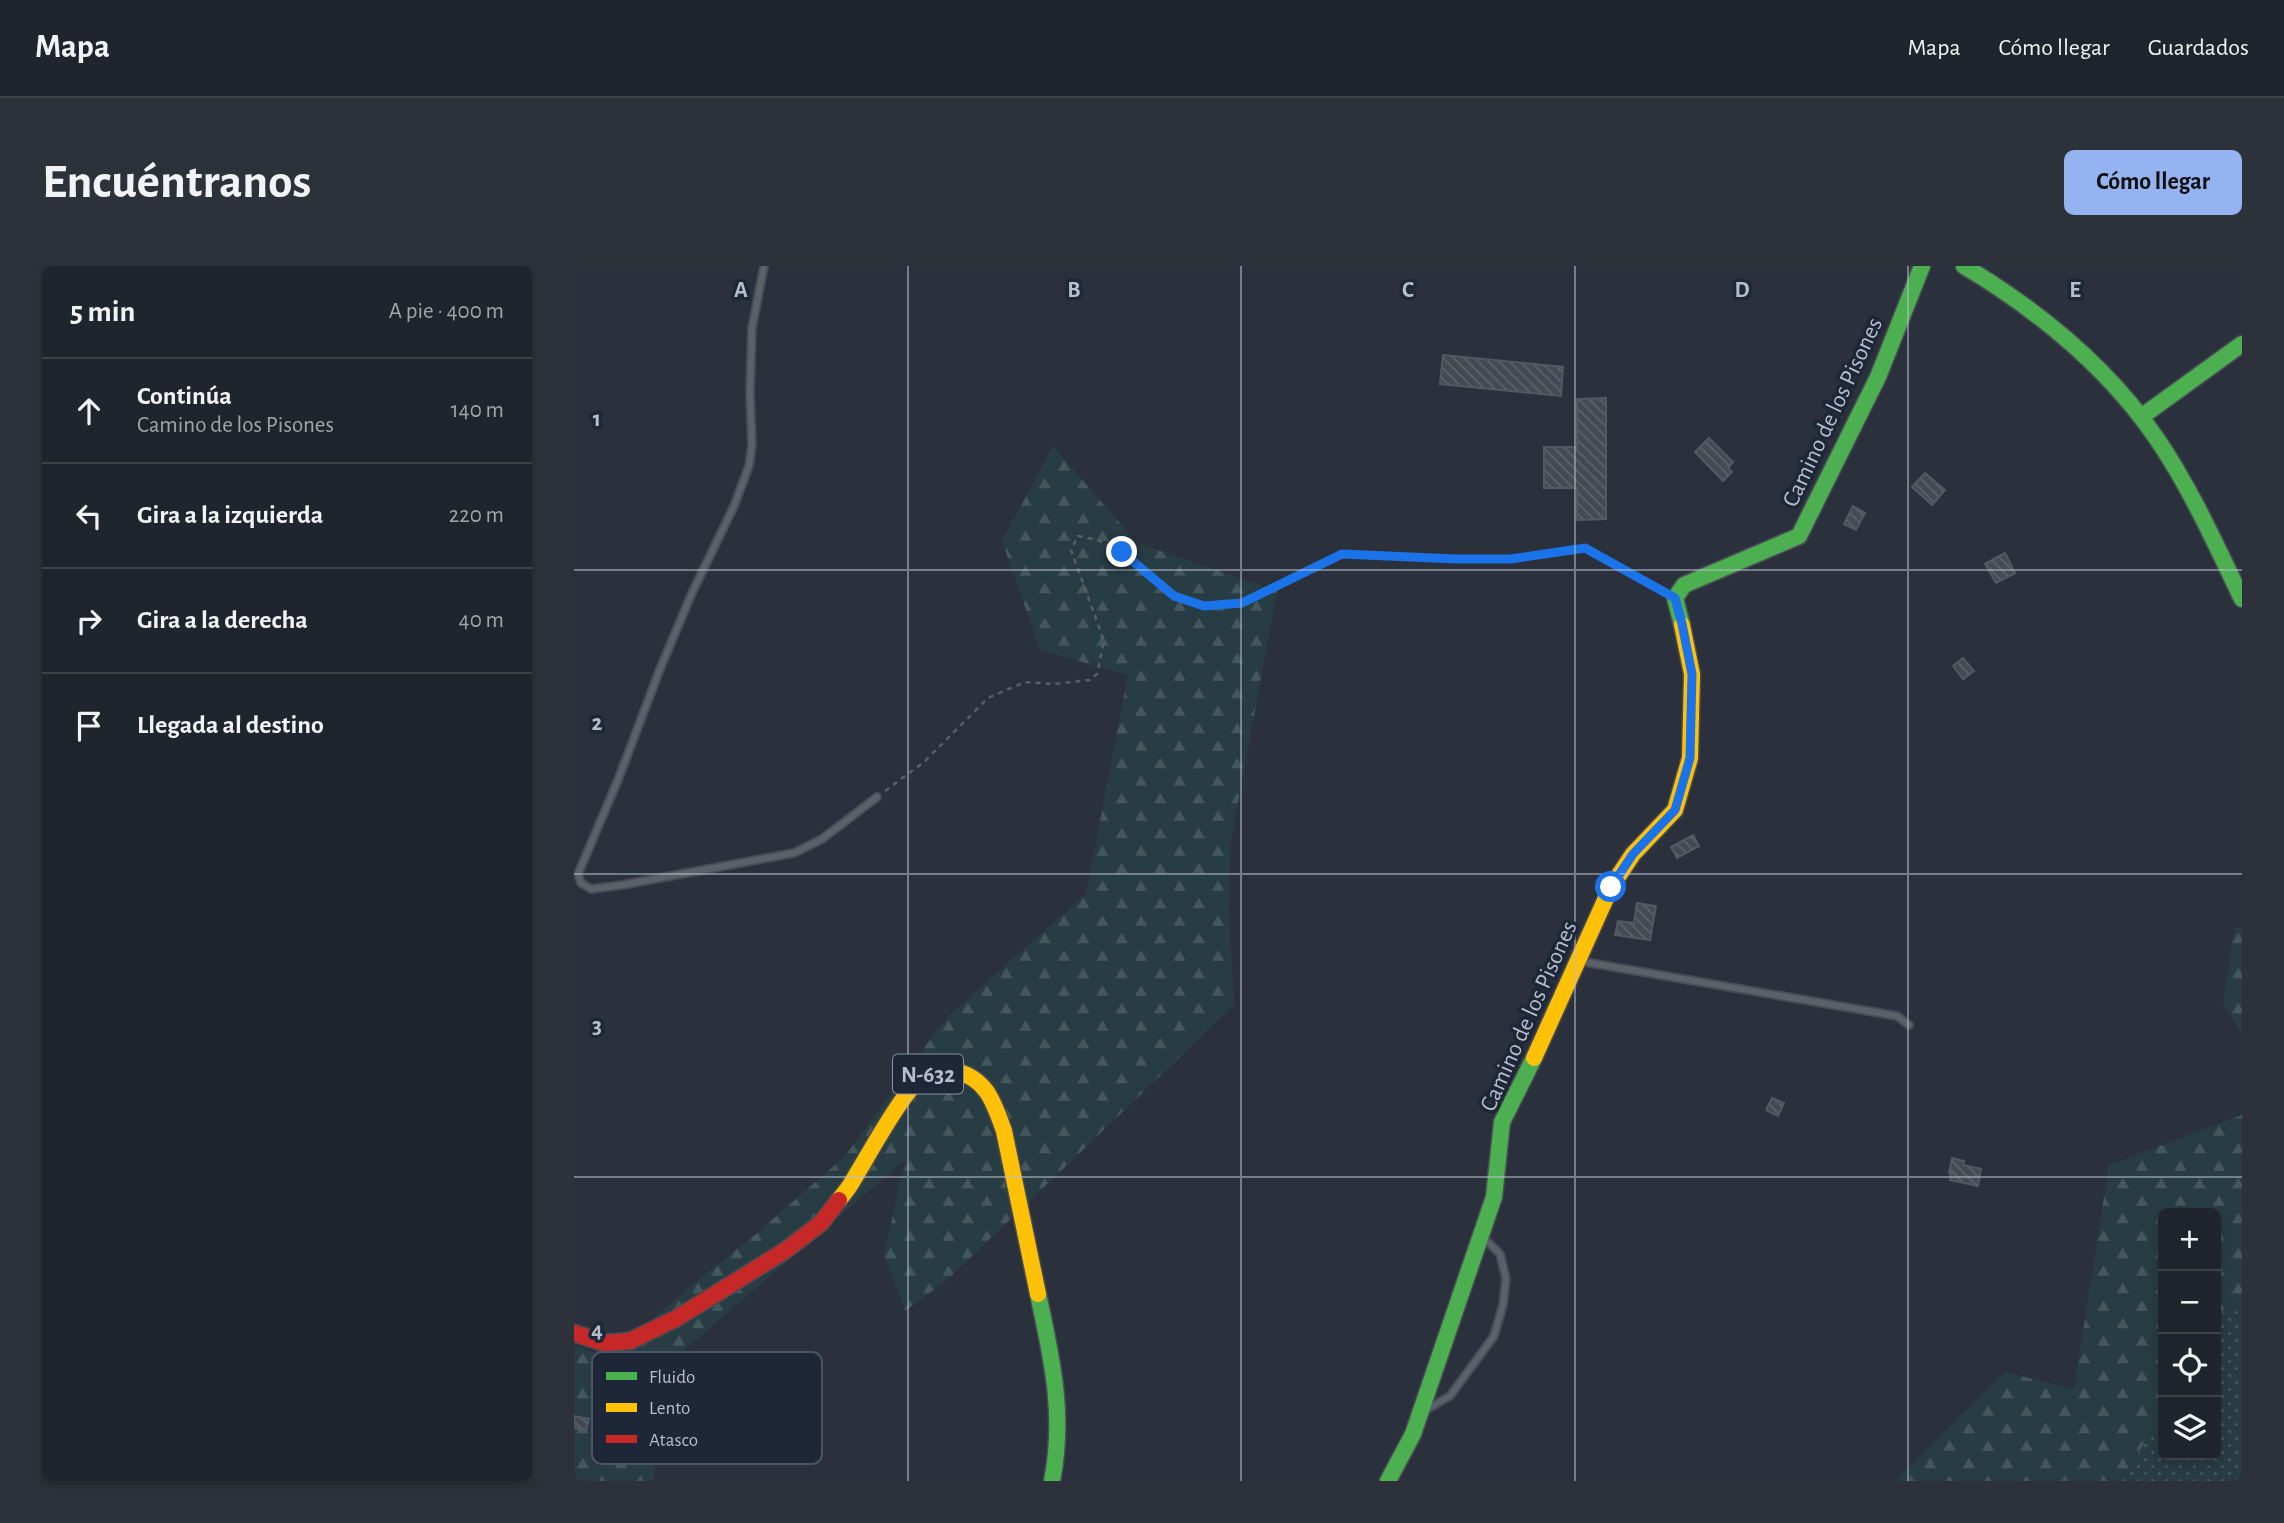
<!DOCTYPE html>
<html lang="es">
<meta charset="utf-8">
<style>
:root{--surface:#20252d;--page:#2d3139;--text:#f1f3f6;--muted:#a2a5aa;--line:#3d4249;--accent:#95b2f1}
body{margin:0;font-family:"Alegreya Sans",sans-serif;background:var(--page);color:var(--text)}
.controls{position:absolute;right:21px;bottom:21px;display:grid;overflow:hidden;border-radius:10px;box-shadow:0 4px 10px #0003}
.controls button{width:63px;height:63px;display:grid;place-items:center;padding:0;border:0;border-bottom:2px solid var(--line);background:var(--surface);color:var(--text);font:35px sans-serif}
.stop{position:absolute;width:21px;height:21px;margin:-16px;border:5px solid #1a73e8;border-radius:50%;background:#fff}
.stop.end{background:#1a73e8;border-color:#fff;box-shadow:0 2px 7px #0008}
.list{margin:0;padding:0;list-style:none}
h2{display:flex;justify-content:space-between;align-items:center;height:91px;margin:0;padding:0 28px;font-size:30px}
h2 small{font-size:23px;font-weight:400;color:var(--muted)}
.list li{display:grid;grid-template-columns:46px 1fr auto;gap:21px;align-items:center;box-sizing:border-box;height:105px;padding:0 28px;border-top:2px solid var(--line)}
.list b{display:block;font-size:26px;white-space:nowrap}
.list p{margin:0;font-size:23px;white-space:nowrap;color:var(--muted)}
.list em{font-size:23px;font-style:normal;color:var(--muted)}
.icon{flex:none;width:38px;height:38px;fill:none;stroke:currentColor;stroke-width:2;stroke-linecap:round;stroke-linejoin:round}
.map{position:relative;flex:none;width:1668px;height:1215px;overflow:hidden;border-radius:10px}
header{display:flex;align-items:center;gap:42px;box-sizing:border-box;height:98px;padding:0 35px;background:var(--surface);border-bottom:2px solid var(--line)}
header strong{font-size:33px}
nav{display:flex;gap:38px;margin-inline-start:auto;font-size:24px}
.intro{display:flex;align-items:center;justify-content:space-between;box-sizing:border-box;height:168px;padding:0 42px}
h1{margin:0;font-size:49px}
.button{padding:18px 32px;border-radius:10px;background:var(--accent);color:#111;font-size:24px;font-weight:700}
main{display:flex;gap:42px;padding:0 42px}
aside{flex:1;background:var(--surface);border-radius:10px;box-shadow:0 4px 10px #0003}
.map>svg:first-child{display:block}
</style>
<header>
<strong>Mapa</strong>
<nav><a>Mapa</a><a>Cómo llegar</a><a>Guardados</a></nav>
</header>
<div class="intro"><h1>Encuéntranos</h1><a class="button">Cómo llegar</a></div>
<main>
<aside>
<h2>5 min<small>A pie · 400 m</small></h2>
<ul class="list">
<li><svg class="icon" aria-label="ahead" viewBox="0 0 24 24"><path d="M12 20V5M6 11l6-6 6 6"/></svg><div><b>Continúa</b><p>Camino de los Pisones</p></div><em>140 m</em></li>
<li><svg class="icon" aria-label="left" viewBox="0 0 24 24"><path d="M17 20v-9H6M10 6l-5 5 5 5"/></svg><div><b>Gira a la izquierda</b></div><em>220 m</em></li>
<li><svg class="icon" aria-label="right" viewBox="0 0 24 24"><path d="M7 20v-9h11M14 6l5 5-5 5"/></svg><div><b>Gira a la derecha</b></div><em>40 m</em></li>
<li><svg class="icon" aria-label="arrive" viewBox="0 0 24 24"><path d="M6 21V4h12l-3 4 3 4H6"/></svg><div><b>Llegada al destino</b></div></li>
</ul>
</aside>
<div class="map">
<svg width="1668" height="1215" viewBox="0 0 1668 1215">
<defs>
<pattern id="grass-dots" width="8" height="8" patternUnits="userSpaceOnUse" patternTransform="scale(1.75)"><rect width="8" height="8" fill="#273d43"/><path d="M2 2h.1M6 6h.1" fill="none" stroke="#44575d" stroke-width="1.8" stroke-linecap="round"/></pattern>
<pattern id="forest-firs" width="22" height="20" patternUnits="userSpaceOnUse" patternTransform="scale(1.75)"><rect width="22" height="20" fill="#273d43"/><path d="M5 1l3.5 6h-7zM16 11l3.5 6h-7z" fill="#44575d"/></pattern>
<pattern id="building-back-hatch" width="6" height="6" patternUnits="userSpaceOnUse" patternTransform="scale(1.75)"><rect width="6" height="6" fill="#444a52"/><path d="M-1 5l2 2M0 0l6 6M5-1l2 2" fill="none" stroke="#5d626a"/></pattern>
</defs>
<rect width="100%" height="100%" fill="#2b313c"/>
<path fill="url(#grass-dots)" d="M1668 1039V1215H1548L1589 1145V1189H1642V1057L1651 1042Z"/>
<path fill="url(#forest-firs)" d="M479 180 563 277 703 325 657 575 655 647 660 739 373 1014 331 1045 310 989 331 894 88 1103 82 1158 80 1215H0V1079L35 1092 110 1025 181 969 271 890 372 752 512 628 554 409 466 384 428 275Z
M1660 662H1668V768L1649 737Z
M1668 849V1039L1651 1042 1642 1057V947H1589V1145L1548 1215H1320L1431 1106 1500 1123 1535 899Z"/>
<path fill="url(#building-back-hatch)" stroke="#535963" stroke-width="2" d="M869 89 989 101 987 130 866 118Z
M1032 132V253L1003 254V222H970V181H1003V133Z
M1135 172 1159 196 1154 202 1158 206 1149 215 1121 186Z
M1351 207 1371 224 1358 239 1338 221Z
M1279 240 1291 247 1282 264 1270 258Z
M1431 287 1441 307 1422 317 1411 298Z
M1389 392 1400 405 1389 413 1379 400Z
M1119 569 1125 580 1103 592 1097 581Z
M1063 637 1082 640 1076 674 1041 669 1044 655 1060 657Z
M1198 832 1210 837 1204 850 1192 844Z
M1378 892 1390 895 1389 899 1407 903 1404 920 1376 914 1377 907H1375Z
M0 1150 15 1153 12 1164 0 1162Z"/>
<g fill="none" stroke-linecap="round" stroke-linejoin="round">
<g stroke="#484c54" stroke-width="10">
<path id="lane" d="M190 0 178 62 176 126 178 179 175 200 160 240 118 327 86 403 44 514 4 608 7 617 17 623 48 619 220 587 248 573 303 531
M1005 695 1323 750 1335 759
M852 1144 876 1130 920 1070 929 1039 932 1013 926 988 907 969"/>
</g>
<g stroke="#484c54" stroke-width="19">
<path id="fast" d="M1390 0C1465 45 1533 100 1583 173 1617 223 1642 279 1668 333
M1567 151 1668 78
M1108 359 1101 332 1110 319 1225 270 1304 111 1348 0
M464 1028C478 1093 491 1149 478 1215
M814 1215 839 1168 920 931 928 856 960 792"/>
</g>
<g stroke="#484c54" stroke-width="19">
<path id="slow" d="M960 792 1037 621 1059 588 1101 544 1116 492 1118 408 1108 359
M265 934 275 921C291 896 329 823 351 809 359 804 373 803 382 805 413 813 420 837 430 865L464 1028"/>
</g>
<g stroke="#484c54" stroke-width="19">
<path id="jam" d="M0 1067 30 1077 56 1075 103 1052 212 984 247 957 265 934"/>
</g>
<path stroke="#595f66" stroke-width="2.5" stroke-dasharray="5 5" stroke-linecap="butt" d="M311 525 350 496 414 432 451 416 479 418 516 414 523 408 530 375 497 284 504 270 523 274 548 286 600 330 630 340 669 337 768 288 882 293H937L1011 282 1089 326"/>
<use href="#lane" stroke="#5c6069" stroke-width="6"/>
<use href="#fast" stroke="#4caf50" stroke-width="16"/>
<use href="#slow" stroke="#ffc107" stroke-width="16"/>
<use href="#jam" stroke="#c62828" stroke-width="16"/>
</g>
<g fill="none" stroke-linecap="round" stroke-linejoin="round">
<path stroke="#1a73e8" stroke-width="9" d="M548 286 600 330 630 340 668 337 768 288 882 293H937L1011 282 1101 332 1108 358 1118 408 1116 492 1101 544 1059 588 1037 621"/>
</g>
<path fill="none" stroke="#b6becc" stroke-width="2" stroke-opacity="0.55" d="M334 0V1215M667 0V1215M1001 0V1215M1334 0V1215M0 304H1668M0 608H1668M0 911H1668"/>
<g text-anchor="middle" stroke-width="7" stroke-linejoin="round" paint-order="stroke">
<rect fill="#1e2737" stroke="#88919f" stroke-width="2" x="319" y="788.5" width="70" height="39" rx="5"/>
<g font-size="23" font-weight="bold" fill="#b6becc">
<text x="354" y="816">N-632</text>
</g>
<g font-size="24" fill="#b6becc" stroke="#1e2737">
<text transform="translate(1258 146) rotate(-65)" y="8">Camino de los Pisones</text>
<text transform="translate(954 750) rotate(-66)" y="8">Camino de los Pisones</text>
</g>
</g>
<rect x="18" y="1086" width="230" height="112" rx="10" fill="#1e2737" stroke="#4c5464" stroke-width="2"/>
<rect x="32" y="1106" width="31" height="8" fill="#4caf50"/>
<rect x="32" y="1137" width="31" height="9" fill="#ffc107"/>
<rect x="32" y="1169" width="31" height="8" fill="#c62828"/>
<g font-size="19" fill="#b6becc">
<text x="75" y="1117">Fluido</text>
<text x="75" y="1148">Lento</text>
<text x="75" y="1180">Atasco</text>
</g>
<g font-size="23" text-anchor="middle" font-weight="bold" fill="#b6becc" stroke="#1e2737" stroke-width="7" stroke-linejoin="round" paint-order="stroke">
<text x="167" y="31">A</text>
<text x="500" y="31">B</text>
<text x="834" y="31">C</text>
<text x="1168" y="31">D</text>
<text x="1501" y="31">E</text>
<text x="23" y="160">1</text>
<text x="23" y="464">2</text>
<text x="23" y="767">3</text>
<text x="23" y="1071">4</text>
</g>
</svg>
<div class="controls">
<button>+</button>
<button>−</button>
<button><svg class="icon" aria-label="locate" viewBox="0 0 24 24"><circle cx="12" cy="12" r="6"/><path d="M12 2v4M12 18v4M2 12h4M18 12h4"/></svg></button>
<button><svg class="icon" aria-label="layers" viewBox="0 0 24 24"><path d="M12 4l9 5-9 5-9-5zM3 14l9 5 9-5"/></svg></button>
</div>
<div class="stop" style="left:1037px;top:621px"></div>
<div class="stop end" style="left:548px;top:286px"></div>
</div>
</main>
